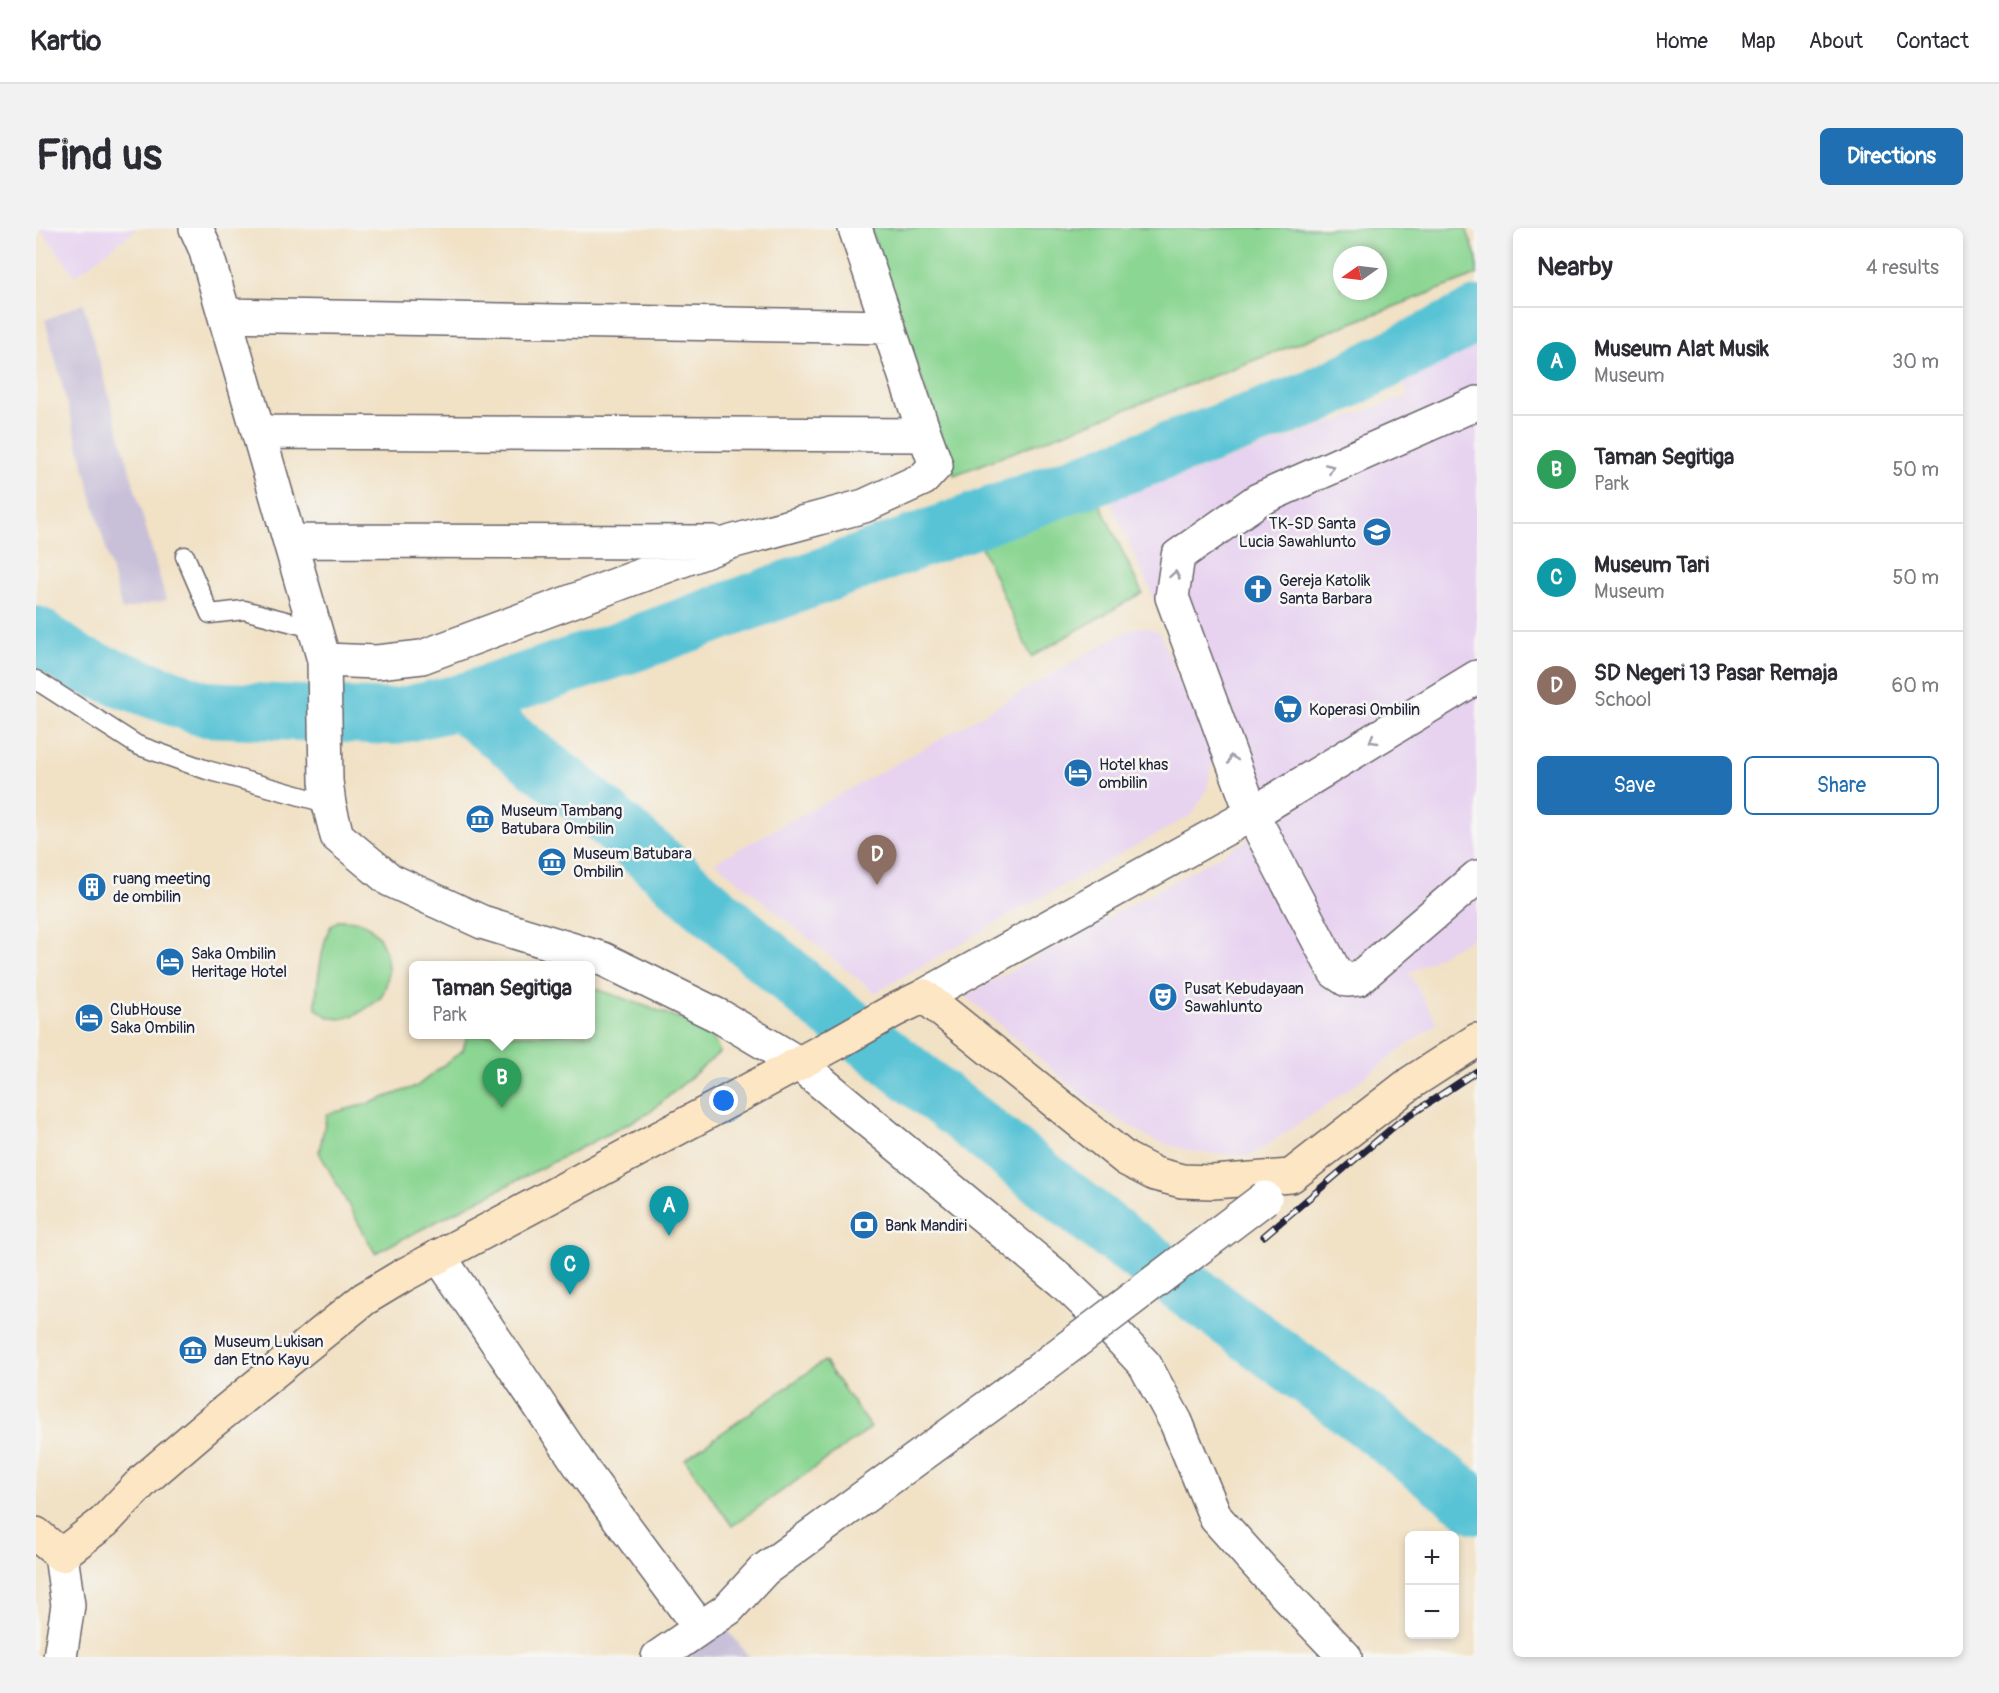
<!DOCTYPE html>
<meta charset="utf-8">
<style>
:root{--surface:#fff;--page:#f2f2f3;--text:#2b2b33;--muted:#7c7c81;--line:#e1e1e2;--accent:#1f6fb2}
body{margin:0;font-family:Pangolin,sans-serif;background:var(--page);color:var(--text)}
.controls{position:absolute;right:18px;bottom:18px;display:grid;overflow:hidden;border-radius:9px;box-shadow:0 3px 9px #0003}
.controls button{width:54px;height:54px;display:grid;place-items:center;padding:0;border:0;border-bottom:2px solid var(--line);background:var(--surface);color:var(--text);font:30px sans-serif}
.compass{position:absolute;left:1297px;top:18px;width:54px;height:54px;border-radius:50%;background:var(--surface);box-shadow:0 3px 9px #0003;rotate:256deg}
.you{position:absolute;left:688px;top:873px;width:21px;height:21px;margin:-15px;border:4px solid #fff;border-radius:50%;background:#1a73e8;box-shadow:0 0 0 9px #1a73e833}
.badge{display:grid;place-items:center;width:39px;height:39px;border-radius:50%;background:var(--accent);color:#fff;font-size:20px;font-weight:700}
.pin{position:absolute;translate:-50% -50px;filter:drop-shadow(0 2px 3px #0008)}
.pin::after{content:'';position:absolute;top:32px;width:21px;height:18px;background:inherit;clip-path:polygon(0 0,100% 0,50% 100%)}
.popup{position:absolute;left:373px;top:733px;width:186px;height:78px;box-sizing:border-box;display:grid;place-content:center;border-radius:9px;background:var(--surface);filter:drop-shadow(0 2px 4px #0005);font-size:20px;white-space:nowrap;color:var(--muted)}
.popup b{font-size:22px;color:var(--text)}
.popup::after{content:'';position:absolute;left:50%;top:100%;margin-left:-12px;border:12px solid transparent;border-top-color:var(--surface)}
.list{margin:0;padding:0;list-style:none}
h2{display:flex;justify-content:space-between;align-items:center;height:78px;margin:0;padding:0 24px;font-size:26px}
h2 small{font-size:20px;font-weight:400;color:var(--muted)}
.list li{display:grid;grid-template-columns:39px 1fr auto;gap:18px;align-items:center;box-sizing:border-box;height:108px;padding:0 24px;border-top:2px solid var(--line)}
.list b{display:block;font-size:22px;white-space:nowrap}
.list p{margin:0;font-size:20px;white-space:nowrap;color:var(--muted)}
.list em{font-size:20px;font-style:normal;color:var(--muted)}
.actions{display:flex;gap:12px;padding:18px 24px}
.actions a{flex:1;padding:14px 0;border:2px solid var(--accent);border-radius:9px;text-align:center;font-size:21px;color:var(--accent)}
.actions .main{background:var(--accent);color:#fff}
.map{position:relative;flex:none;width:1441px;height:1429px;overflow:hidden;border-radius:9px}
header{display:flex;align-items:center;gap:36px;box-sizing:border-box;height:84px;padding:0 30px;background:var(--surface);border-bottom:2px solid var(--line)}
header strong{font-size:28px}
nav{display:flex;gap:33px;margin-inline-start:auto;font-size:21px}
.intro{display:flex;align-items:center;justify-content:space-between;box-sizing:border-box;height:144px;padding:0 36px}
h1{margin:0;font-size:42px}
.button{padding:15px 27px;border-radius:9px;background:var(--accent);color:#fff;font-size:21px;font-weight:700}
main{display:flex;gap:36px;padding:0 36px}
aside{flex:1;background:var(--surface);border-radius:9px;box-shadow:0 3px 9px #0003}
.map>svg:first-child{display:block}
</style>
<header>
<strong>Kartio</strong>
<nav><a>Home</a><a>Map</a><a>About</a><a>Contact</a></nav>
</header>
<div class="intro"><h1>Find us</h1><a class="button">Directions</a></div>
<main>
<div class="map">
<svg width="1441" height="1429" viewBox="0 0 1441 1429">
<rect width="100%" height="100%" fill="#f6f6f2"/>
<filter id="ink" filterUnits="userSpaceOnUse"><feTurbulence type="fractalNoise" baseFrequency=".0167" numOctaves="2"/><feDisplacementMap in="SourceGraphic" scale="12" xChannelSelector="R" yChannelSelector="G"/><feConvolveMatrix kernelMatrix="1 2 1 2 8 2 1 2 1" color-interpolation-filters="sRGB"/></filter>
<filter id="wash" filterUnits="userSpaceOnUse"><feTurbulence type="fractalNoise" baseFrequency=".008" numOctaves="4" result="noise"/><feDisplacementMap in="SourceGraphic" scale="24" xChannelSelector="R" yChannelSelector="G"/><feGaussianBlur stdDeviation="1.35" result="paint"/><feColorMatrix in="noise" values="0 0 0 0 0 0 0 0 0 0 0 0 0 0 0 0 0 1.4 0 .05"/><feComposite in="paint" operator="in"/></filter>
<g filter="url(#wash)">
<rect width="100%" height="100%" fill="#f1e1c5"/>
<path fill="#e7d2f0" d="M4 0H102L39 48Z
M1441 111V707L1373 745 1401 795 1288 879 1214 928 1159 924 1120 913 1058 877 930 768 1225 605 1074 273 1372 168 1363 140Z
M1110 399 1123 404 1177 529 1171 561 1157 586 988 679 839 765 679 634 894 517 1094 401Z"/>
<path fill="#c8bfd8" d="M47 75 130 372 86 382 9 92Z
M689 1398 713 1429H647Z"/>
<path fill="#8cd693" stroke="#577c67" stroke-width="1.5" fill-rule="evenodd" d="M834 0H1430L1441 31V47L918 247ZM1306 27H1342V63H1306Z
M1064 276 1106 365 995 429 943 314Z
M303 692C312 692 322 692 330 697 352 711 358 747 345 769 342 773 337 775 334 778 315 791 298 798 280 780 279 767 287 708 295 698 296 697 302 693 303 692Z
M555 759 657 795 674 805 684 824 613 885 339 1025 283 924 291 886 331 876 381 858 427 822 431 807 554 806Z
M788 1133 835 1200 696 1298 649 1231Z"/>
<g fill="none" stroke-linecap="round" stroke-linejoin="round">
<path stroke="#59c3d5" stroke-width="56" d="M0 406 43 436 168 481 357 489 424 474 598 416 1277 170 1441 87
M424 474 538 562 780 771 1069 1000 1331 1193 1441 1278"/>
</g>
</g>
<g filter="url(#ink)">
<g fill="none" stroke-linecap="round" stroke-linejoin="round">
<g stroke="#6a656b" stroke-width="21">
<path id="service" d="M149 328 174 386 208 382 280 401
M0 452 101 517 171 542 293 576"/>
</g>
<g stroke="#6a656b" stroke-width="36">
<path id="minor" d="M160 0 169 20 288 432 290 553 293 576 301 608 354 652 446 694 567 731 685 789 762 835
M189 87 853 99
M1441 175 1222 272 1142 328 1136 369 1216 586 1299 744 1311 752 1322 751 1441 649
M222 204 889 207 819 0
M255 313 676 314
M288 432 341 434 386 429 695 314 828 278 887 251 900 237 889 207
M888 768 1216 586 1441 449
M403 1028 547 1242 664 1400
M24 1429 32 1377 25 1327
M622 1429 692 1381 728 1342 1001 1143"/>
</g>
<g stroke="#6a656b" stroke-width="36">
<path id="tertiary" d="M762 835 1026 1053 1068 1093 1109 1137 1140 1194 1180 1290 1230 1346 1309 1429"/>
</g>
<g stroke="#6a656b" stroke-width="36">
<path id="secondary" d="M0 1306 25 1327 68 1294 108 1252 171 1198 328 1071 366 1048 799 816 857 783 888 768 1090 931 1119 946 1146 953 1177 954 1255 948 1376 854 1441 812"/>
</g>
<use href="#service" stroke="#fff" stroke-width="18"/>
<use href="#minor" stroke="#fff" stroke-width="33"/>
<use href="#tertiary" stroke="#fff" stroke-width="33"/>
<use href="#secondary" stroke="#fce6c4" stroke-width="33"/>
<g stroke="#22223b" stroke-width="7">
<path id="rail" d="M1228 1008 1362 895 1441 843"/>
</g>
<use href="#rail" stroke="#f6f6f2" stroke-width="4.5" stroke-dasharray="14" stroke-linecap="butt"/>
<g stroke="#6a656b" stroke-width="36" stroke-linecap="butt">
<path id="minor-bridge" d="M1001 1143 1229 970"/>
</g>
<use href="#minor-bridge" stroke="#fff" stroke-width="33"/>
</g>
<defs><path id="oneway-chevron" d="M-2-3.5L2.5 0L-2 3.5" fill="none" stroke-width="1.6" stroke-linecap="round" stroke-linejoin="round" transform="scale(1.5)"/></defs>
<g stroke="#9c9ca7">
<use href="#oneway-chevron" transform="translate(1294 240) rotate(-24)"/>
<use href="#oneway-chevron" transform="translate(1139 347) rotate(-80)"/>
<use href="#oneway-chevron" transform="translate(1337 512) rotate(149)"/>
<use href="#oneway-chevron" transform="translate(1196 531) rotate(-110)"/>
</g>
</g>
<defs>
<g id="school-disc" transform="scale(1.5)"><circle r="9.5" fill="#1f6fb2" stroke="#f6f6f2"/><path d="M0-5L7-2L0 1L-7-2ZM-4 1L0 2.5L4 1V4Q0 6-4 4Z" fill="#fff"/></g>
<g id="church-disc" transform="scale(1.5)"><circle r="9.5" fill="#1f6fb2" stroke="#f6f6f2"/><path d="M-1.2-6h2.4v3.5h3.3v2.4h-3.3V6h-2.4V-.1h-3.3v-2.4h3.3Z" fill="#fff"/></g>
<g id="supermarket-disc" transform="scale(1.5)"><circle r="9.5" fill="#1f6fb2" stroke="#f6f6f2"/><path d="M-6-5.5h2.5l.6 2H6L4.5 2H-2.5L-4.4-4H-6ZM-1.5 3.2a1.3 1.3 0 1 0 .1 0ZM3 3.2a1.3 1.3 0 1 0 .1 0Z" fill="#fff"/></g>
<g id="hotel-disc" transform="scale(1.5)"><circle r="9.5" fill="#1f6fb2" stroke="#f6f6f2"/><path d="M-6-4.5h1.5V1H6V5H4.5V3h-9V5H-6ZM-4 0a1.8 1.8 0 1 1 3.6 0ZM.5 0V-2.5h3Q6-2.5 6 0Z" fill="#fff"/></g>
<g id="museum-disc" transform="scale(1.5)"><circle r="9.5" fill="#1f6fb2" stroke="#f6f6f2"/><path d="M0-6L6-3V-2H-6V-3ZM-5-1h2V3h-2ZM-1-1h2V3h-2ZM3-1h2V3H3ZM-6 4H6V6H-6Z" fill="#fff"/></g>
<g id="building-disc" transform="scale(1.5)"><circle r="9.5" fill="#1f6fb2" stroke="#f6f6f2"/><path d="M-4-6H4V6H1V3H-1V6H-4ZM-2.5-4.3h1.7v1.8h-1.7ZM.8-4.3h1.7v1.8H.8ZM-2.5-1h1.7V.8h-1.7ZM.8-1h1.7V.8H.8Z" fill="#fff"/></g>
<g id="theatre-disc" transform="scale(1.5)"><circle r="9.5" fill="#1f6fb2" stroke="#f6f6f2"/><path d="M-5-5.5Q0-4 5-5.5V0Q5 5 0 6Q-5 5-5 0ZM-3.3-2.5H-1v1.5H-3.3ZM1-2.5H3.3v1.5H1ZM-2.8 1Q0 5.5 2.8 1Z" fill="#fff"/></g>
<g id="bank-disc" transform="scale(1.5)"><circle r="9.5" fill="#1f6fb2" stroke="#f6f6f2"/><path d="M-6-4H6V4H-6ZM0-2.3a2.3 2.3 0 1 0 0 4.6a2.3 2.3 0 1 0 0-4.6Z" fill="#fff"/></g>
</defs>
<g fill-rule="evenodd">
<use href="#school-disc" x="1341" y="304"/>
<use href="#church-disc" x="1222" y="361"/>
<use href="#supermarket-disc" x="1252" y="481"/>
<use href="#hotel-disc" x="1042" y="545"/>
<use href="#museum-disc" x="444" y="591"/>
<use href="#museum-disc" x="516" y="634"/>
<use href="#building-disc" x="56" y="659"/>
<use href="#hotel-disc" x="134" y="734"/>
<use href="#theatre-disc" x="1127" y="769"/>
<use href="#hotel-disc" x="53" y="790"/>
<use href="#bank-disc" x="828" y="997"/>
<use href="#museum-disc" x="157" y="1122"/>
</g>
<g text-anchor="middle" stroke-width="5" stroke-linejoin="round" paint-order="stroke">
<g font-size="16" fill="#22223b" stroke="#f6f6f2" text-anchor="start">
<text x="1320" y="301" text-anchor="end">TK-SD Santa<tspan x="1320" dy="18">Lucia Sawahlunto</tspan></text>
<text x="1243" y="358">Gereja Katolik<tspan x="1243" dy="18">Santa Barbara</tspan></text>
<text x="1273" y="487">Koperasi Ombilin</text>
<text x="1063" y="542">Hotel khas<tspan x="1063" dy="18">ombilin</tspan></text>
<text x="465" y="588">Museum Tambang<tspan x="465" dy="18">Batubara Ombilin</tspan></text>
<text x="537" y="631">Museum Batubara<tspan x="537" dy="18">Ombilin</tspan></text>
<text x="77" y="656">ruang meeting<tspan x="77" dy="18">de ombilin</tspan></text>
<text x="155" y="731">Saka Ombilin<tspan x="155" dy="18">Heritage Hotel</tspan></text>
<text x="1148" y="766">Pusat Kebudayaan<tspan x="1148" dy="18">Sawahlunto</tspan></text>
<text x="74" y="787">ClubHouse<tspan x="74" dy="18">Saka Ombilin</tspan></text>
<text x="849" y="1003">Bank Mandiri</text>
<text x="178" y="1119">Museum Lukisan<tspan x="178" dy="18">dan Etno Kayu</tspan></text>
</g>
</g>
</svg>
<div class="controls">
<button>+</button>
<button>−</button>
</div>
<svg class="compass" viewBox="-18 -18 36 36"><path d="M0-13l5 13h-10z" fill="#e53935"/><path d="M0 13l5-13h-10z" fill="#7c7c81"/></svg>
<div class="you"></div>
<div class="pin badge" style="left:633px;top:1008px;background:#0f9aa8">A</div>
<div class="pin badge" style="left:466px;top:880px;background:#2e9e5b">B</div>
<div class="popup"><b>Taman Segitiga</b>Park</div>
<div class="pin badge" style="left:534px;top:1067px;background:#0f9aa8">C</div>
<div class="pin badge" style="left:841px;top:657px;background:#8d6e63">D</div>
</div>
<aside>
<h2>Nearby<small>4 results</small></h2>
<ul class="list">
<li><span class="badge" style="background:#0f9aa8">A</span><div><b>Museum Alat Musik</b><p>Museum</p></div><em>30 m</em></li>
<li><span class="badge" style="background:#2e9e5b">B</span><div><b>Taman Segitiga</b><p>Park</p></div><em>50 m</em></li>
<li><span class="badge" style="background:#0f9aa8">C</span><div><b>Museum Tari</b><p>Museum</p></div><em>50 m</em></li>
<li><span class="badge" style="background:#8d6e63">D</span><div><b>SD Negeri 13 Pasar Remaja</b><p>School</p></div><em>60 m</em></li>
</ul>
<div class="actions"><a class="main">Save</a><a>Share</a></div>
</aside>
</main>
